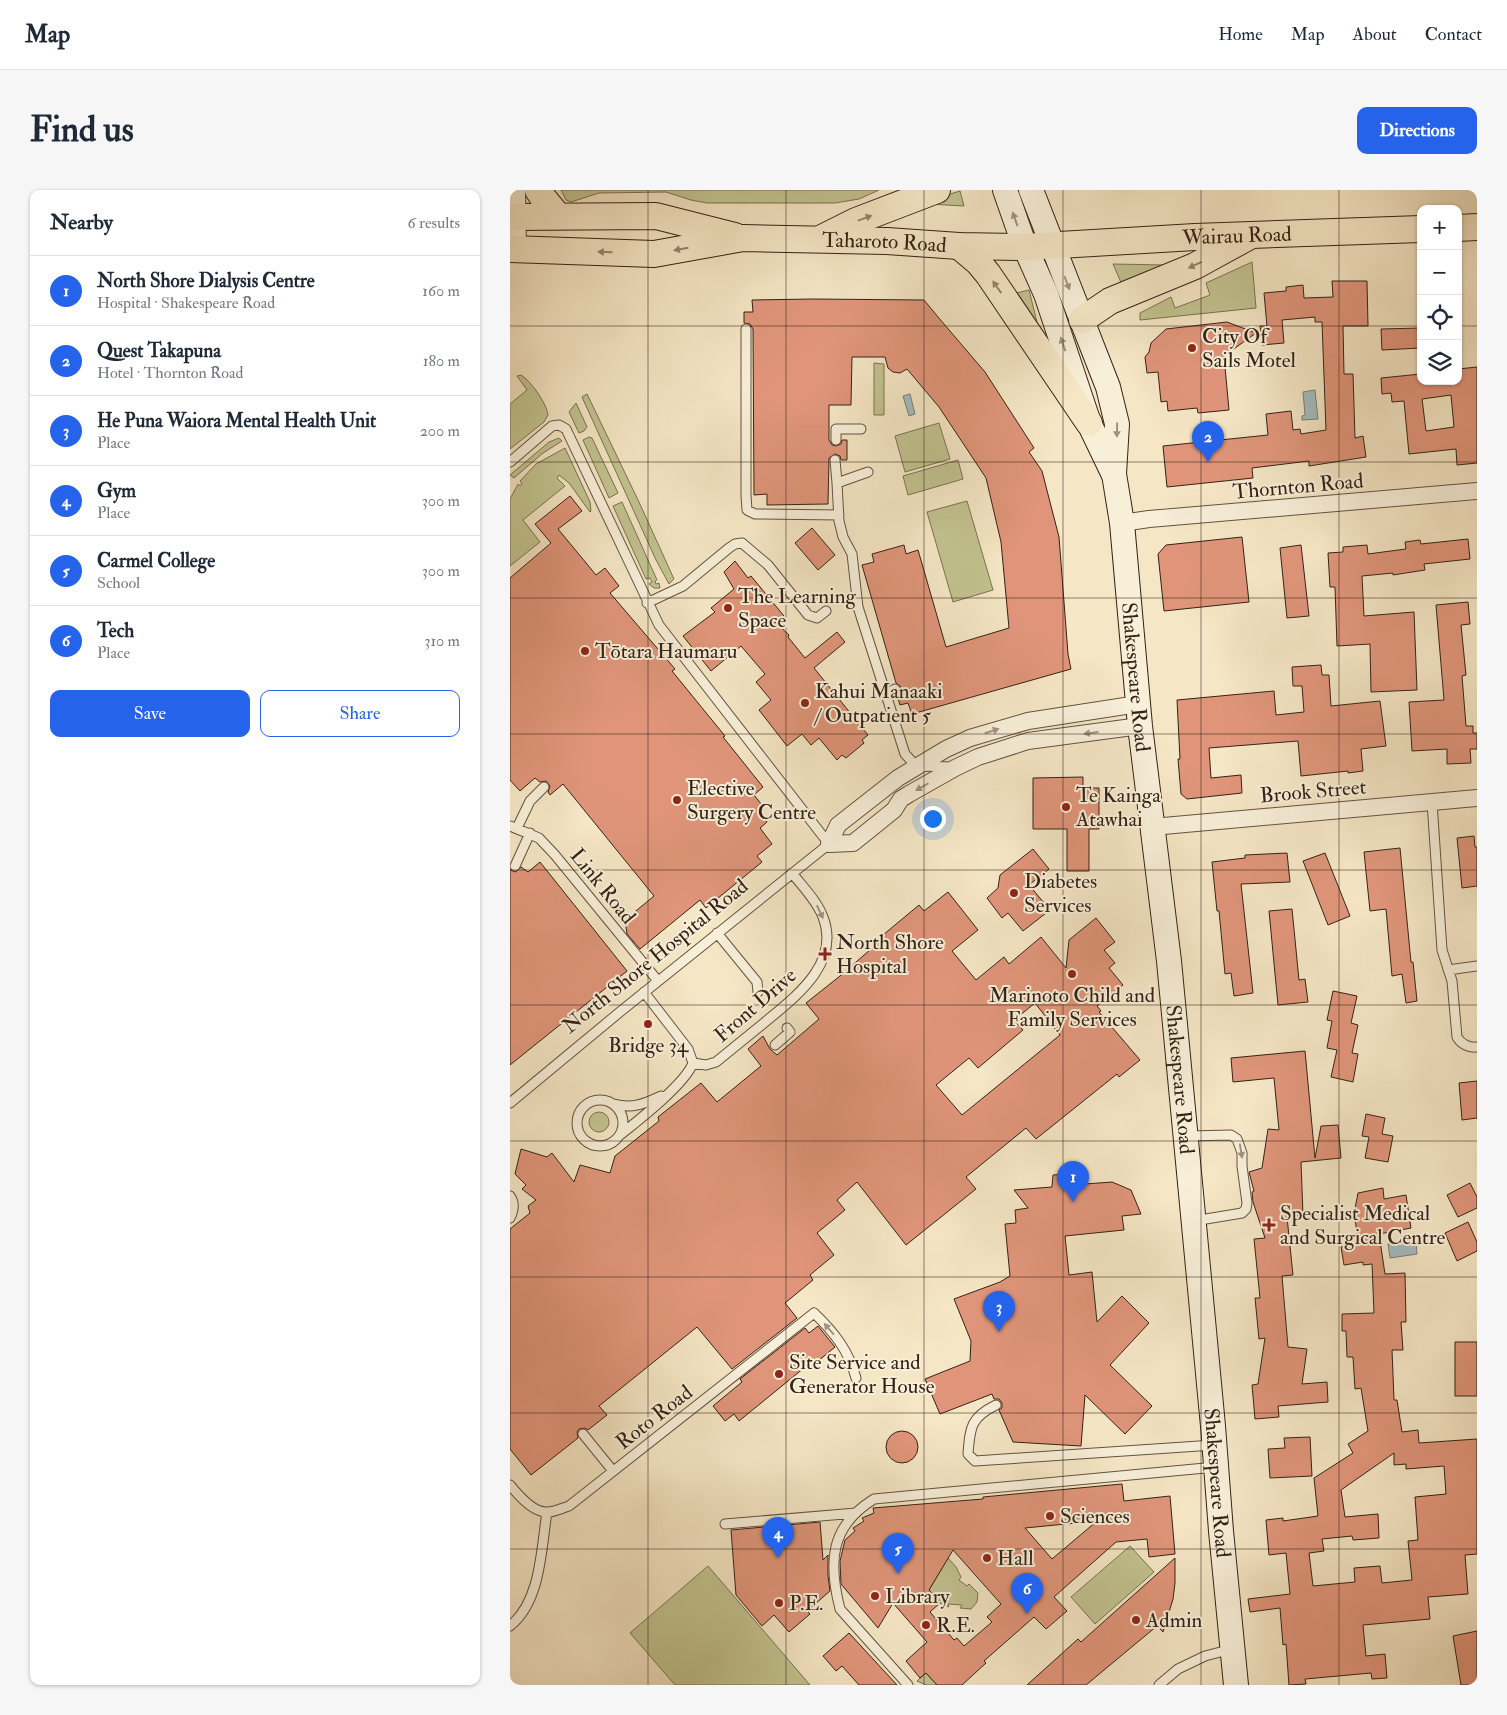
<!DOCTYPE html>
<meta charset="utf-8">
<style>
:root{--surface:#fff;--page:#f6f6f7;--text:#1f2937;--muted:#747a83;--line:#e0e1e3;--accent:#2563eb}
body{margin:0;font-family:"IM FELL Double Pica",serif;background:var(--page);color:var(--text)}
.controls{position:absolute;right:15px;top:15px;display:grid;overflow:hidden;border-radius:10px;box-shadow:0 1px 4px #0004}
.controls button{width:45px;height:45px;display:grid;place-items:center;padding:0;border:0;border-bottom:1px solid var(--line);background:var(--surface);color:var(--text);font:25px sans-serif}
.you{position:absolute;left:422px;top:628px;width:18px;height:18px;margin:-12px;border:4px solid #fff;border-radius:50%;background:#1a73e8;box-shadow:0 0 0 8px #1a73e833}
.badge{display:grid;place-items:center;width:32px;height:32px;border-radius:50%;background:var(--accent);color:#fff;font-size:16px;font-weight:700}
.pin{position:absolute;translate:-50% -41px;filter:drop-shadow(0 1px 2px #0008)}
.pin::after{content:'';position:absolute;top:26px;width:18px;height:15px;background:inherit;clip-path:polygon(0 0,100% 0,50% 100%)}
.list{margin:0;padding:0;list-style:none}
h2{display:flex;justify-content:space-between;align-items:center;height:65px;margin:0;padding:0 20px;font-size:21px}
h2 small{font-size:16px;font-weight:400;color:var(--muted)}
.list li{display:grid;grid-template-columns:32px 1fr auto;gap:15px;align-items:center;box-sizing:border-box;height:70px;padding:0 20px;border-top:1px solid var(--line)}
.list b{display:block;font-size:19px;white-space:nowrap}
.list p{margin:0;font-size:16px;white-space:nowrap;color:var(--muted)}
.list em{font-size:16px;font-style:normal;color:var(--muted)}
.actions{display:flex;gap:10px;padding:15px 20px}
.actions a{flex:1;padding:11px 0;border:1px solid var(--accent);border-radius:10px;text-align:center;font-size:18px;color:var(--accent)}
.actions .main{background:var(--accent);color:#fff}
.icon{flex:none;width:28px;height:28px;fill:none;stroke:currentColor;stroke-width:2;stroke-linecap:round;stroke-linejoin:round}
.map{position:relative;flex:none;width:967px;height:1495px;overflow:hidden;border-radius:10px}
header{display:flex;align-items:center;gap:30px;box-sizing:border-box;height:70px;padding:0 25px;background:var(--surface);border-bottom:1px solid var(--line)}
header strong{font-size:24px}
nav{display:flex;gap:28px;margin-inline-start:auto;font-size:18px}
.intro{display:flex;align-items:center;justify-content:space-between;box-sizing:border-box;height:120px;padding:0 30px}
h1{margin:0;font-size:35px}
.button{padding:12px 22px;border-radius:10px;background:var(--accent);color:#fff;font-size:18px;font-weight:700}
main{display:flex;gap:30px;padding:0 30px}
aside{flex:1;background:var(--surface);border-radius:10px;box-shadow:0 1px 4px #0004}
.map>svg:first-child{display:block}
</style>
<header>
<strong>Map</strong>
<nav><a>Home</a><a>Map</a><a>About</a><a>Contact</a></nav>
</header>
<div class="intro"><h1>Find us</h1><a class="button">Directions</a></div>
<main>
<aside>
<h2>Nearby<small>6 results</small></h2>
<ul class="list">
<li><span class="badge">1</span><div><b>North Shore Dialysis Centre</b><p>Hospital · Shakespeare Road</p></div><em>160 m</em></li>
<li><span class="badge">2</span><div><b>Quest Takapuna</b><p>Hotel · Thornton Road</p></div><em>180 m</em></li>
<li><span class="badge">3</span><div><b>He Puna Waiora Mental Health Unit</b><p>Place</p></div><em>200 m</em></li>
<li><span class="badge">4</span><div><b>Gym</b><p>Place</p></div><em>300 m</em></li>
<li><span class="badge">5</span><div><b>Carmel College</b><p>School</p></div><em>300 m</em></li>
<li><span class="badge">6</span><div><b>Tech</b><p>Place</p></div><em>310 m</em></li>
</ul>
<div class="actions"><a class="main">Save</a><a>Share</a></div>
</aside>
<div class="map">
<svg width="967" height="1495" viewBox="0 0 967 1495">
<rect width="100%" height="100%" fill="#f5e6c5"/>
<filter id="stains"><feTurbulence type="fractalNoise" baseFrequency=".004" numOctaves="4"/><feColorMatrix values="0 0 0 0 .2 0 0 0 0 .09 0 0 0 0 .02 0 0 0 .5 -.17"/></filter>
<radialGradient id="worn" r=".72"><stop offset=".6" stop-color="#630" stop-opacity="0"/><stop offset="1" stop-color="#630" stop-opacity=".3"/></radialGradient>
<path fill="#c2c390" stroke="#7b7252" d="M51 0H369L349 9 325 13H197L181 10 156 2 89 3 61 12 56 10Z
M450 1 454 16 418 14 417 11Z
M742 72 746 118 630 130V123L661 107 665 118 700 105 696 93Z
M603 74 654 75 613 97Z
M519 100 527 132 523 133 502 104Z
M364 173 374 174V225H364Z
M11 185C21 191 37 214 38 225L34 232 0 259V214L17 200 7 186Z
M77 204 129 312 164 389 159 394 146 370 72 207Z
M66 213 77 237 74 241 69 243 59 222Z
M429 233 440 269 395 282 385 246Z
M79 247 82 248 108 303 99 308 73 250Z
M49 248 52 251 33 263 4 288 0 285 39 252Z
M55 258 80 312 81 321 80 322 59 293 49 285 47 288 55 296 13 330 30 352 0 376V309L8 294 10 296 12 294 10 291 26 274Z
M448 270 453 289 398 305 393 286Z
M457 311 483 400 443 412 417 322Z
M112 312 147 390 145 391 146 394 149 393 150 398H144L139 394 142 392 140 388 136 389 103 316Z
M79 932a10 10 0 1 1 20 0a10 10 0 1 1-20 0Z
M620 1356 644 1382 585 1434 561 1407Z
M438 1368 446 1377 451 1387 449 1390 457 1396 459 1394 468 1403 467 1412 461 1419 450 1418 452 1415 438 1414 439 1417 430 1413 419 1400Z
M198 1376 300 1495H165L120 1443Z
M416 1483 427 1495H416L407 1491Z"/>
<path fill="#a3bcc0" stroke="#777e7c" d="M805 200 808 229 792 230V226L795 225 793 202Z
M400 204 405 224 399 226 393 206Z
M906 1051 907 1064 880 1068 878 1054Z"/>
<path fill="#e0957a" stroke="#342215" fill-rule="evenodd" d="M822 91H857L858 136H833L834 184H843L845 248 853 246 856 267 799 276V271L742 278 743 288 657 297 653 256 758 245 756 224 781 221 783 240 790 239 791 244 816 240 812 132H805V127L772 130 774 153 752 155 750 136H757L754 103 776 101V97L793 95 794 108 823 107Z
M303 109 414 110 428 127 475 182 524 258 519 262 532 281 549 347 558 464 561 479 402 524 398 513 390 515 387 505 390 502 391 497 386 493 352 375 364 372 362 364 394 355 396 364 408 360 436 457 499 438 491 352 476 288 429 217 397 179 390 183 383 182 378 178 375 167H342L341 215H319V250L322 255 326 256 331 254 332 250H337V270H331L330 266 325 264 319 268 318 314 257 315V304L244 305 243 139 240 134 234 133V122H243L242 110Z
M717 132 746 143 714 166 719 220 688 223 687 218 658 221 657 211 651 212 648 182 637 183 635 167 639 162 641 153 656 139Z
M911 138V158L872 160 871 139Z
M967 177V273L947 275 946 259 899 264 894 211 882 212 881 203 872 204 871 188 911 184V191H948V179ZM941 205 944 237 916 241 912 209Z
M60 306 72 321 48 339 86 385 95 378 109 396 100 403 165 479 162 481 215 546 213 547 253 597 244 605 252 615 247 619 257 632 250 638 262 654 247 666 252 672 196 718 190 710 130 759 117 744 115 730 144 706 53 594 40 605 38 602 40 596 36 591 30 592 25 588 10 601 0 590V388L41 353 25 334Z
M302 338 325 365 308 380 285 353Z
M732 347 739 412 654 421 648 364 656 355Z
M958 349 960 369 914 374 915 380 883 385V383L852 386 854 426 904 422 907 500 861 502 860 454 827 456 825 397H820L818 363 833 362V357L857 355 858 364 896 359 895 352 910 350 911 354Z
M791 355 799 426 777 428 770 358Z
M225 371 238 388 241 386 274 426 265 432 279 445 278 447 295 468 327 442 335 452 304 478 358 545 352 550 354 553 336 568 332 565 327 570 309 548 301 555 292 544 277 556 249 520 261 510 246 492 255 484 231 456 201 481 173 446 205 422 201 418 224 399 214 382Z
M958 412 960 434 951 435 956 485 952 486 956 536H963V543H967V559H960L961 573 937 574V559L902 561 899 512 934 510 926 415Z
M811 475 812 485H819L821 516 870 511 876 556 851 559 853 581 838 583V581L791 586 788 551 699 558 701 588 731 585 732 603 677 609 671 604 668 569H670L667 510 764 501 766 525 794 522 792 496H783L782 477Z
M573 587V598H589V639H579V681H557V639H523V588Z
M964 646 965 657H967V696L952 698 947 648Z
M890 658 901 772H903L907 811 896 813 892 784 882 786 876 719 860 721 854 662Z
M523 659 539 679 519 695 540 720 513 741 498 723 492 728 477 708 488 698 490 685Z
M777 663 780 692 731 694 743 803 724 806 721 783 715 784 709 721H707L702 672 735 668V665Z
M815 663 840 726 818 735 793 671Z
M30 672 117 781 0 875V680L6 682 11 677 18 682Z
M438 702 468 740 442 761 466 790 494 767 499 774 531 747 556 778 559 750 586 728 605 752 594 760 605 773 599 778 613 795 587 816 591 821 589 822 630 870 609 887 607 884 526 949 516 938 456 987 466 999 396 1055 347 992 327 1010 335 1020 307 1043 324 1065 300 1085 303 1090 275 1113 287 1128 222 1179 187 1137 89 1216 97 1225 78 1240 75 1238 69 1239 67 1242 68 1248 21 1285 0 1259V1039L20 1023 18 1016 26 1010 12 999 16 995 5 984 11 959 37 967 42 963 64 992 70 975 100 983 105 966 149 931 148 927 191 893 207 912 251 876 238 859 253 846 260 859 267 865 309 829 296 813 330 786 369 752 367 750 409 715 414 721ZM525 813 550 845 452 925 426 895 459 868 468 878 513 840 504 830Z
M782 719 789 790 795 789 798 812 768 815 759 721Z
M823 801 847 806 841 833 848 835 842 863 848 864 843 892 821 887 827 860 817 858 822 831 817 830Z
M795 861 805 968 811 936 828 935 831 968 791 972 793 1025 777 1027 783 1085 772 1086 778 1157 797 1159 792 1194 817 1192 818 1212 768 1216 769 1227 745 1229 742 1195 748 1194 755 1148 749 1149 745 1108H750L744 1049 755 1048 743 1012 742 1002 744 1001 739 982 752 978 758 939 769 940 764 888 723 892 721 868Z
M967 891V928L952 930 949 893Z
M856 924 875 928 872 944 883 946 878 972 855 968 859 947 852 946Z
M571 983 575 994 602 992 621 1000 631 1024 612 1026 614 1040 555 1046 559 1085 582 1082 587 1132 612 1106 639 1133 600 1175 642 1216 615 1244 575 1205 571 1256 503 1252 489 1220 492 1218V1213L489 1209H484L482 1204 430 1224 415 1189 460 1171 461 1151 444 1109 490 1092 500 1086 495 1034 506 1033 505 1020 518 1018 504 1000 542 997 543 985Z
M960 993 967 1007V1018L948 1027 937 1005Z
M873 998 874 1009 896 1005 901 1038 869 1044 875 1084 895 1083 896 1132H891L893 1160H882L884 1210H887L892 1242 908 1240 909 1253 967 1249V1364L955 1365 958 1404 918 1407 920 1429 853 1435 856 1466 875 1464 877 1488 862 1489 861 1483 795 1489 796 1494 779 1495 776 1454 773 1455 770 1418 740 1422 738 1409 780 1404 776 1363 759 1365 756 1330 773 1328V1331L808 1326 804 1288 843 1263 838 1254 858 1241 851 1198 845 1199 843 1167H837L836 1141H832V1124L864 1123 862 1074 853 1075V1072L834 1075 831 1057 849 1054 844 1024 848 1003ZM884 1263V1275L896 1274V1279L934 1276 936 1304 905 1307 908 1350 898 1351 902 1390 872 1393 870 1376 844 1378 845 1392 803 1396 799 1363 814 1361 812 1349 842 1346 843 1350 869 1348 868 1324 835 1327 831 1300Z
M958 1032 967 1052V1061L947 1071 935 1043Z
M308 1136 325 1157 307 1172 305 1169 229 1231 224 1224 215 1231 203 1216 232 1192 230 1189 295 1138 299 1143Z
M945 1152H967V1206H945Z
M376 1257a16 16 0 1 1 32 0a16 16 0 1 1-32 0Z
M800 1247 802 1286 760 1288 758 1259 775 1258 774 1248Z
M612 1294 614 1311 660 1306 665 1364 639 1367 637 1349 606 1352 544 1407 557 1421 536 1439 524 1427 474 1471 476 1473 452 1495H427L416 1483 410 1488 396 1471 417 1452 383 1413 368 1438 331 1394 330 1371 335 1350 345 1341 343 1338 354 1331 352 1328 364 1323 363 1318 473 1309V1307ZM587 1331 542 1369 515 1338ZM443 1360 491 1414 477 1427 482 1432 454 1456 447 1448 444 1450 420 1422 430 1413 419 1400Z
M310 1332 313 1370 318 1365V1386L320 1401 297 1421 300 1424 279 1442 264 1425 252 1436 226 1405 221 1340Z
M665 1368V1393L663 1409 653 1442 647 1436 576 1495H517L568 1449 571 1452Z
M967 1441V1495H951L943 1446Z
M339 1443 387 1495H349L332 1476 326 1481 313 1466Z"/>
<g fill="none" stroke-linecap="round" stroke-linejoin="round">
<g stroke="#645341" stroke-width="11">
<path id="lane" d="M236 139V305L237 320 245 324 329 325
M326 250V239H351
M325 270 327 293
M0 272 42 236 49 235 56 239 149 435 319 654 111 821 0 913
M358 282 327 293 329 331 333 347 342 364 348 417 395 564 406 576 442 577
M137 413 173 396 219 358 225 354 232 353 258 375 298 425 307 428 316 421
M375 504 385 499
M922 612 932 760 942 791 947 847C951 854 959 858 967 857
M0 636 29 648 45 665 148 791
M7 638 20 611 34 597
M5 676 20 643
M207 743 247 792 248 802
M938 780 967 776
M265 855 280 842 277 838
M183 873 196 875 206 872C222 859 238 846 254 833 285 807 331 774 313 727 307 711 293 697 282 683
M67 933a23 23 0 1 1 46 0a23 23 0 1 1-46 0Z
M104 914C122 919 134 914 151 906
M110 945C129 930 175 894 183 873L178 859 134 802
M678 946 721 945 727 949 732 963V976L737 1013 736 1019 732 1023 684 1031
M0 1006C5 1013 4 1020 0 1028
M486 1215C461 1227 460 1237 458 1264L465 1271 704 1255
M73 1244 103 1281
M0 1295C8 1305 22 1321 35 1322 43 1323 52 1318 59 1316L304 1123C324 1142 339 1161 346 1188
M215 1334 346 1323
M0 1436C31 1411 31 1360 37 1322
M398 1495 330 1419C318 1372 320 1336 364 1309L706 1277
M649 1495 668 1479 695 1466 722 1459"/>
</g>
<g stroke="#645341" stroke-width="18">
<path id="street" d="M7 0 8 59
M612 333 639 329 967 301
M642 637 967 608
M319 654 328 635 388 588 436 559 460 548 518 531 628 514
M319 654 343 653 384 620 391 609 399 604 445 578 468 567 518 551 630 536"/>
</g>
<g stroke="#342215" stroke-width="26">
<g id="secondary">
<path d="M495 0 515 57 536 104 579 233 603 283"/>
<path id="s1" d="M521 0 598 197 607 234 604 284 612 333 630 536 659 771 703 1236 711 1341 726 1495"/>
</g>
</g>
<g stroke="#342215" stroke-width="28">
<g id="primary">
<path d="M28 0 34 9 48 26"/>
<path d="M0 27 146 26 225 46"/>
<path d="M948 38 967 37"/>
<path d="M314 47 346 31 427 0"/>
<path d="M449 56 468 72 478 84 579 233"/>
<path id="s2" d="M0 59 144 64 233 48 377 51 449 56 515 57 685 47 911 39"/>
<path d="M572 130 600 111 685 76 738 47"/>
</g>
</g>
<use href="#lane" stroke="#f8efd9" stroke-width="9"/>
<use href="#street" stroke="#f8efd9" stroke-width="16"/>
<use href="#secondary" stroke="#f8efd9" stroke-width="24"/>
<use href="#primary" stroke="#f5e6c5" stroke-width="26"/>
</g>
<defs><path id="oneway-solid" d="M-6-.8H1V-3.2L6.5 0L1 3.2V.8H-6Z" transform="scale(1.25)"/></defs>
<g fill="#94846d">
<use href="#oneway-solid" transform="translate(355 28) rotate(-20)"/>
<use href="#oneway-solid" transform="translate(171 59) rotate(170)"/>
<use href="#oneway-solid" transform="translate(95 62) rotate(-178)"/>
<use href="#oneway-solid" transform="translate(685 75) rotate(155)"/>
<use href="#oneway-solid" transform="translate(487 97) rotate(-125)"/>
</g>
<g fill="#a09381">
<use href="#oneway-solid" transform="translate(505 29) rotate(-110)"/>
<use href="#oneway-solid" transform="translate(557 93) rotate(69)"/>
<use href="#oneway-solid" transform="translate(553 154) rotate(-109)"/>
<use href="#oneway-solid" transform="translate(607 240) rotate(91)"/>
<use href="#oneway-solid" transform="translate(482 541) rotate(-18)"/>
<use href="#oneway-solid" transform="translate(581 543) rotate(173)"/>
<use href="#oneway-solid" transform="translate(412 597) rotate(150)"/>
<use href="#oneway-solid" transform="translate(310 722) rotate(65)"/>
<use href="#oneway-solid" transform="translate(731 961) rotate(81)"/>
<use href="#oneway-solid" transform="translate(319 1139) rotate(-131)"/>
</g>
<path fill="none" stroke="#342215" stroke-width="1" stroke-opacity="0.55" d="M138 0V1495M276 0V1495M414 0V1495M553 0V1495M691 0V1495M829 0V1495M0 136H911M948 136H967M0 272H967M0 408H967M0 544H967M0 680H967M0 815H967M0 951H967M0 1087H967M0 1223H967M0 1359H967"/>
<g fill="#8f2418" stroke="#f8efd9" stroke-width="2">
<circle cx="682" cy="158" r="5"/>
<circle cx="218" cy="418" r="5"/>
<circle cx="75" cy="461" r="5"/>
<circle cx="295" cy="513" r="5"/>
<circle cx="167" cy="610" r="5"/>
<circle cx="556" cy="617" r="5"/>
<circle cx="504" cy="703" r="5"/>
<path d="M312.5 756.5h5v5h5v5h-5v5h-5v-5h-5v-5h5z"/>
<circle cx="562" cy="784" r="5"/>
<circle cx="138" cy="834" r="5"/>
<path d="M756.5 1027.5h5v5h5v5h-5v5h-5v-5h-5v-5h5z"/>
<circle cx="269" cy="1184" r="5"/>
<circle cx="540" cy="1326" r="5"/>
<circle cx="477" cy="1368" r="5"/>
<circle cx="365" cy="1406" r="5"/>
<circle cx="269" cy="1413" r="5"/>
<circle cx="626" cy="1430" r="5"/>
<circle cx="416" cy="1435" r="5"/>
</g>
<g text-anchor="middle" stroke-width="4" stroke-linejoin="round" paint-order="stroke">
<g font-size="21" fill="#342215" stroke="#f8efd9">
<text dy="7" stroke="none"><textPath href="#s2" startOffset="729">Wairau Road</textPath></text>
<text dy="7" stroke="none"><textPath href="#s2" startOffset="376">Taharoto Road</textPath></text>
<text transform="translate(788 296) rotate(-5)" y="7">Thornton Road</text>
<text dy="7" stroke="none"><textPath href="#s1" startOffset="504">Shakespeare Road</textPath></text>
<text transform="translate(803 601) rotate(-5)" y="7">Brook Street</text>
<text transform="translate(93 696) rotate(51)" y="7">Link Road</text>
<text transform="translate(145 766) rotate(-39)" y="7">North Shore Hospital Road</text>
<text transform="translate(245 815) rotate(-41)" y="7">Front Drive</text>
<text dy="7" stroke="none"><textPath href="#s1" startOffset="909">Shakespeare Road</textPath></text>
<text transform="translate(144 1227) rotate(-38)" y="7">Roto Road</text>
<text dy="7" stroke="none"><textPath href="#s1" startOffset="1314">Shakespeare Road</textPath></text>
</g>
<g font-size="21" fill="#342215" stroke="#f8efd9" text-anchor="start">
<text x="692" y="153">City Of<tspan x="692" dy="24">Sails Motel</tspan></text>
<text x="228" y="413">The Learning<tspan x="228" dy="24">Space</tspan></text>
<text x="85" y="468">Tōtara Haumaru</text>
<text x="305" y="508">Kahui Manaaki<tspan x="305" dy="24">/ Outpatient 5</tspan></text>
<text x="177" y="605">Elective<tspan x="177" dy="24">Surgery Centre</tspan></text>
<text x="566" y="612">Te Kainga<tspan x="566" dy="24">Atawhai</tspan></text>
<text x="514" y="698">Diabetes<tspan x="514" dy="24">Services</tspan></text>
<text x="326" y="759">North Shore<tspan x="326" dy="24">Hospital</tspan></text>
<text x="562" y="812" text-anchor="middle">Marinoto Child and<tspan x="562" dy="24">Family Services</tspan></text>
<text x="138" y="862" text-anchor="middle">Bridge 34</text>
<text x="770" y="1030">Specialist Medical<tspan x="770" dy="24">and Surgical Centre</tspan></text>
<text x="279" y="1179">Site Service and<tspan x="279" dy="24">Generator House</tspan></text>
<text x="550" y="1333">Sciences</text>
<text x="487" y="1375">Hall</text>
<text x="375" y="1413">Library</text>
<text x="279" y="1420">P.E.</text>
<text x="636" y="1437">Admin</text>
<text x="426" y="1442">R.E.</text>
</g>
</g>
<rect width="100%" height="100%" filter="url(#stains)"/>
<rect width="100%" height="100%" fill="url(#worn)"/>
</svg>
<div class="controls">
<button>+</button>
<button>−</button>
<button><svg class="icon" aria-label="locate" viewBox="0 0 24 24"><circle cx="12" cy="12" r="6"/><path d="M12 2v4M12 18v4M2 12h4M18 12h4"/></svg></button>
<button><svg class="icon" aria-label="layers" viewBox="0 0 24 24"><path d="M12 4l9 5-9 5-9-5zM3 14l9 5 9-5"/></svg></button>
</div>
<div class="you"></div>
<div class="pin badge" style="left:563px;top:1012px">1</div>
<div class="pin badge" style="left:698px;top:272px">2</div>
<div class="pin badge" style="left:489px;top:1142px">3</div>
<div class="pin badge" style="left:268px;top:1368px">4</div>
<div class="pin badge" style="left:388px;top:1384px">5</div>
<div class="pin badge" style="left:517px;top:1424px">6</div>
</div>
</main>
